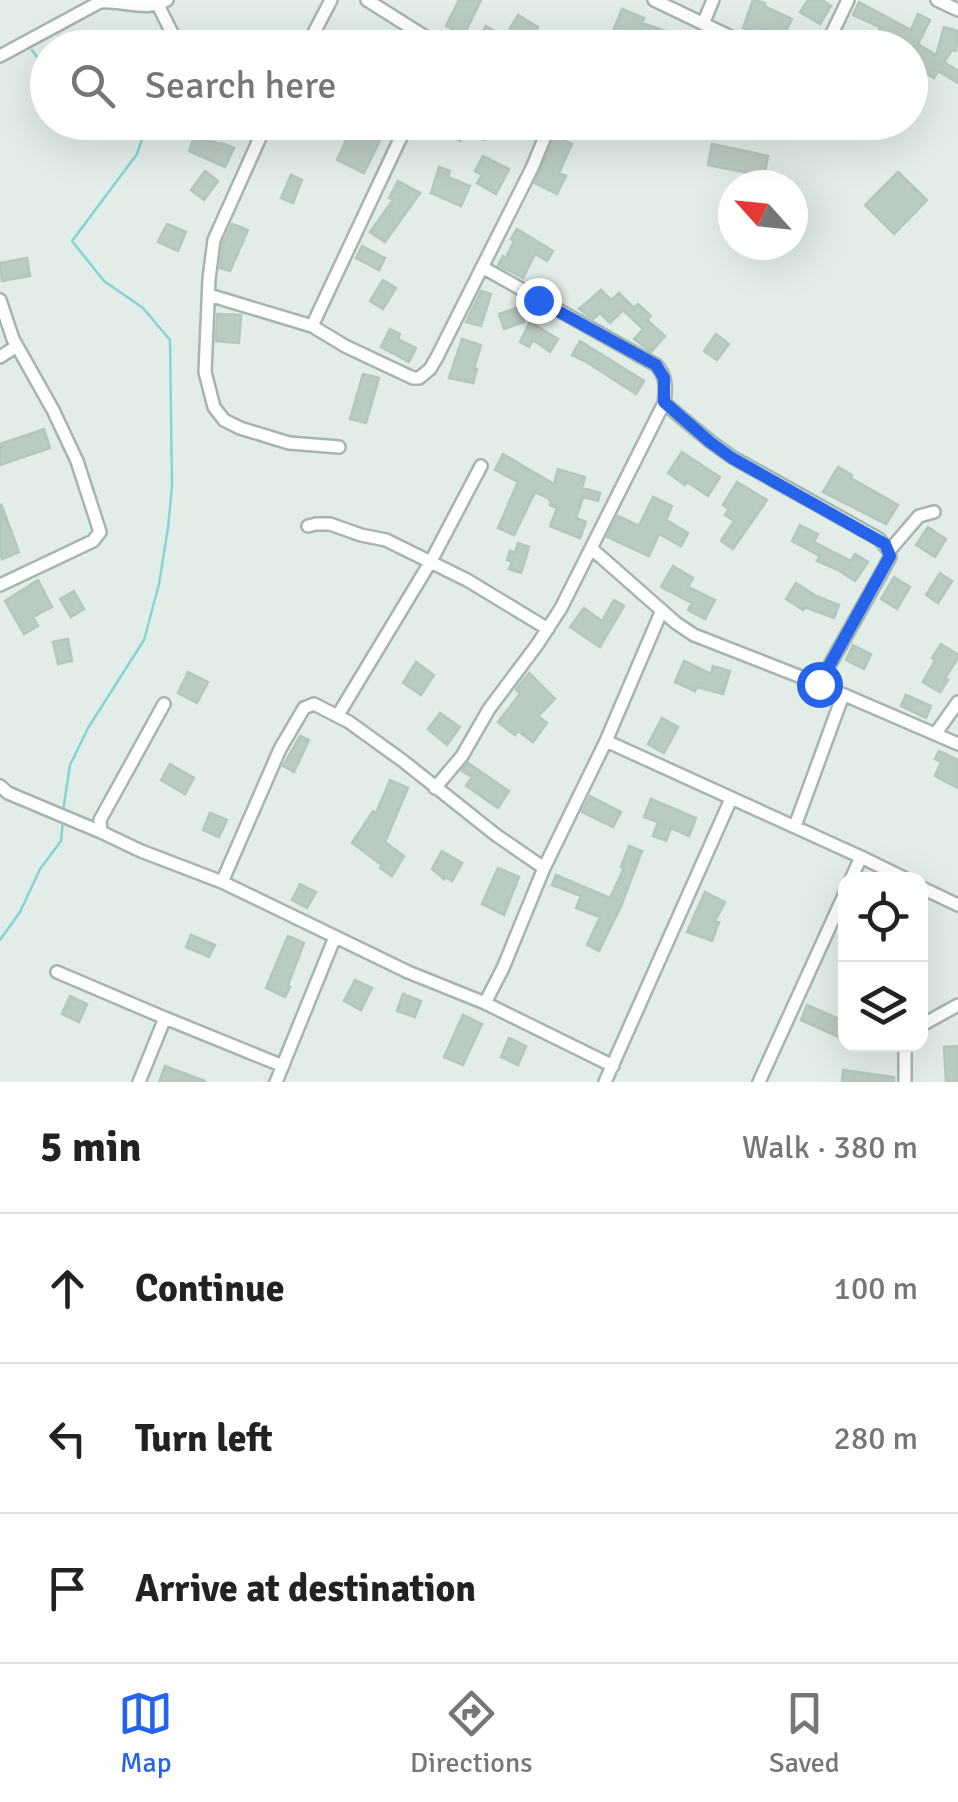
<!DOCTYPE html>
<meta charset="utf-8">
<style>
:root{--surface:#fff;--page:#f2f2f2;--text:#222;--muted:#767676;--line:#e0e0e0;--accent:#2563eb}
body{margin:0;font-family:Signika,sans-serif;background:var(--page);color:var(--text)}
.controls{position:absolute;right:30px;bottom:30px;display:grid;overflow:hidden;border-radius:20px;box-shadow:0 10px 40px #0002}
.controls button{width:90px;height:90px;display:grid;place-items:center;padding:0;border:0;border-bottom:2px solid var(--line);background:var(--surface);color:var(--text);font:50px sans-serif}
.compass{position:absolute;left:718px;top:170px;width:90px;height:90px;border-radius:50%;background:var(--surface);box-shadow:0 10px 40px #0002;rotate:297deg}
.stop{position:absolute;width:30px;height:30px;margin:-22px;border:8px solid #2563eb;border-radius:50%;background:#fff}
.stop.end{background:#2563eb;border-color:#fff;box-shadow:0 2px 10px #0008}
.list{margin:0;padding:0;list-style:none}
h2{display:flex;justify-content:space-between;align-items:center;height:130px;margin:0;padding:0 40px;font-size:42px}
h2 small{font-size:32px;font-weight:400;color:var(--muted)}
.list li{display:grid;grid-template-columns:65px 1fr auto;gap:30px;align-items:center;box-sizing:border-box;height:150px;padding:0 40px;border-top:2px solid var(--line)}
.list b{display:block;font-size:38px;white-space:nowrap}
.list em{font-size:32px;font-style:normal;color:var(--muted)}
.icon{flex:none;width:55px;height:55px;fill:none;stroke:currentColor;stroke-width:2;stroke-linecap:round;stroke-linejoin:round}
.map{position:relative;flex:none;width:958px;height:1082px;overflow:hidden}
.search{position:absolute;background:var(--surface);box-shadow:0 10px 40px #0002;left:30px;right:30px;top:30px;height:110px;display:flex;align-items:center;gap:25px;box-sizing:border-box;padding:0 35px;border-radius:55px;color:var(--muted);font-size:38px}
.sheet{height:580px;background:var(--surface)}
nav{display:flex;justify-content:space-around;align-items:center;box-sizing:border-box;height:140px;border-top:2px solid var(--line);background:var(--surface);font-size:28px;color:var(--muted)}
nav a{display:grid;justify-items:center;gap:5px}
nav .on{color:var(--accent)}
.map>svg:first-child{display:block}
</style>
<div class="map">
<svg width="958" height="1082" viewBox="0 0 958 1082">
<rect width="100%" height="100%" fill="#e2ede7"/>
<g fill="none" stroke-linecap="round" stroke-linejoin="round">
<path stroke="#86d3d6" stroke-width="2.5" d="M32 50 48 72
M63 811 70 765 88 728 144 640 159 584 168 528 172 486 170 340 143 308 104 281 72 241 137 154 146 127 143 122
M0 940 20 912 40 869 61 841 63 819"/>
</g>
<path fill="#bacbc2" stroke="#b4c7bd" stroke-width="2.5" d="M459 0H481L464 35 446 26Z
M753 0 765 3 764 6 792 19 782 39 756 27 754 32 743 28Z
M808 0H822L831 6 820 24 800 12Z
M859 2 911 30 918 14 930 20 918 44 936 55 944 27 958 31 956 51 952 50 944 62 958 71V83L938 71 934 78 916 67 922 57 910 52V48H871L880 27 853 15Z
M622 9 644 18 642 23 666 31 662 46 636 39 633 45 611 36Z
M518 15 538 27 527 46 507 34Z
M486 26 502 35 495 48H474Z
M345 122H376L386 128 364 173 337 160 348 136 340 131Z
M430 122H493L484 140 466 131 460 141Z
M194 137 222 144V143L234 148 225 167 189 151Z
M555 137 572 144 559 173 566 176 557 194 535 183Z
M712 144 768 156 764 176 708 165Z
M483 156 509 169 496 194 477 183 482 175 475 171Z
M439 167 450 171 448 177 470 186 461 206 431 193Z
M205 171 218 181 204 200 191 190Z
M898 172 927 200 894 234 865 205Z
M291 175 302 180 293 203 281 198Z
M398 181 420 193 385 242 370 232 393 200 389 198Z
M167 224 186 232 178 251 158 242Z
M232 224 248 230 230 271 220 268 223 243Z
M517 229 553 251 547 261 535 254 523 278 498 265 503 256 506 258 514 241 511 239Z
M362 246 385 258 379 270 356 258Z
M27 258 30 276 2 281 0 263Z
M383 280 396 288 383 309 370 301Z
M601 290 611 300 619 293 634 308 638 304 651 316 647 320 665 336 651 352 634 339 643 329 623 310 610 323 600 313 593 319 579 309Z
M481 291 491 294 481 326 466 322Z
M519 307 524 322 504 329 499 314Z
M217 314 241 315 239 343 216 341Z
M530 322 558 339 550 352 533 340 529 347 520 342Z
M390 329 400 334 398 339 416 348 409 362 381 347Z
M716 334 729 344 717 360 704 351Z
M462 339 481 345 474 369H477L473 383 449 378Z
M580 341 644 381 636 394 588 363 572 355Z
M363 374 379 378 366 423 350 419Z
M44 429 50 448 0 465V444Z
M682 452 720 477 708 496 687 482 685 485 668 473Z
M503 454 554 484 558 469 585 477 582 488 600 493 598 501 583 497 576 518 586 522 580 538 550 526 557 508 550 505 551 502 549 499 535 492 514 535 498 528 518 482 495 470Z
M838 467 852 475 851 478 898 505 886 524 823 492Z
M737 482 767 500 733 549 721 541 734 521 725 515 729 509 723 505Z
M653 497 672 506 666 520 688 533 681 546 659 534 649 556 607 537 618 516 639 526Z
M1 504 19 552 2 559 0 554Z
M800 525 818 534 814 542 851 561 855 554 868 562 855 581 838 570 817 561 820 556 792 541Z
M928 527 946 539 935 557 916 545Z
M518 543 529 547 521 573 509 569 512 562 507 560 510 551 515 553Z
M673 566 693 578 688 587 715 600 705 619 688 610 692 603 661 587Z
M940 573 952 581 938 603 926 595Z
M894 577 910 587 897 609 881 599Z
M38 580 52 607 33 617 38 626 24 634 5 601Z
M796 583 819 598V597L839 605 834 618 805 607 803 610 786 599Z
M74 591 84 609 71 617 60 599Z
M614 600 624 606 600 647 570 627 584 608 602 621Z
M68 639 72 661 58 664 53 642Z
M941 644 958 655V658L945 678 948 680 940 692 923 682 935 660 932 658Z
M853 645 871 654 864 669 846 660Z
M684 661 711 674 713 666 730 671 723 694 697 687 695 691 675 682Z
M416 662 434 675 421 695 403 683Z
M188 672 208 682 197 703 178 693Z
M529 673 555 699 538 716 547 723 533 742 518 731 515 735 498 722 520 694 516 689Z
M906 695 931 706 926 718 901 706Z
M440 713 460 727 447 745 428 729Z
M662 718 678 727 664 753 648 744Z
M300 736 309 740 294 772 283 766Z
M939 751 958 760V788L935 776 941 762 935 759Z
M468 763 509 791 498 808 466 786 472 777 462 771Z
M170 764 194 778 185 794 161 780Z
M390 780 408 788 385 842 404 856 392 876 380 868 382 865 352 843 373 811 376 813Z
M590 796 621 812 613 827 582 812Z
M651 799 696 818 689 836 671 828 666 841 653 836 658 822 644 817Z
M210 813 227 820 219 837 203 830Z
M629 846 642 851 621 906 599 951 587 945 600 917 576 908 581 896 552 885 556 875 610 898 624 868 621 867Z
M442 851 462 863 452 881 445 877 444 879 432 869Z
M498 868 519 877 504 915 482 904Z
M300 884 316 892 307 908 292 900Z
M705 892 725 902 715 921 719 922 712 941 687 932Z
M191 935 215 945 209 957 186 947Z
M288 936 304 943 288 985 290 987 285 997 266 988Z
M355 980 372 988 361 1010 344 1001Z
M403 994 421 1001 415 1017 397 1011Z
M70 996 87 1004 79 1022 62 1014Z
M807 1005 846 1022 841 1038 801 1020Z
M463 1015 482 1024 463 1065 444 1057Z
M509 1038 526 1046 518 1065 501 1057Z
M958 1046V1082H946L944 1047Z
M165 1066 205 1081V1082H159Z
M843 1070 894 1077V1082H842Z"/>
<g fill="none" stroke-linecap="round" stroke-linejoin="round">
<g stroke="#a4b6ae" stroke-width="16">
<path id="minor" d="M367 0 443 48
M654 0 754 48
M937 0 958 10
M158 5 173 35 186 48
M703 24 713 0
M306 48 331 0
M825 48 848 0
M0 56 100 2C123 0 146 12 167 0
M267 122 214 240 209 279 205 372 214 407 224 420 240 428 289 443 339 447
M209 295 312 326 345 346 413 378H419L430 369 437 357 532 168 551 122
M0 300 13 339 53 410 77 461 100 532 93 541 0 585
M312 326 408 122
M0 357 17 346
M664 403 711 442 732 457 879 539 889 551
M308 526 316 524H330L361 535 386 540 467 580 548 629
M592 549 676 623 694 635 819 684 958 744
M819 684 882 572 890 557 889 551 919 516 934 512
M164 704 100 820 101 832 141 851 222 882 408 972 485 1003 613 1066
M338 715 431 561 481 466
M936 733 958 702
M606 741 861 857 906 879
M0 786 8 793 101 832
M435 788 462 756 489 709 537 645 561 608 664 403C666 389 667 376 656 365L482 267
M795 826 843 695
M851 879 861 857
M222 882 280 749 304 708 314 704 349 722 403 761 496 835 544 868
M920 887 958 905
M57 972 165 1018
M485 1003 503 968 544 868 606 741 662 610
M920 1026 958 1005
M905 1044V1082
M139 1082 165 1018 283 1066
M276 1082 335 937
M605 1082 731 799
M759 1082 846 891"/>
</g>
<use href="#minor" stroke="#fff" stroke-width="11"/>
</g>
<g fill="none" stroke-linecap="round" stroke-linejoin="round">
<path stroke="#2563eb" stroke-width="12" d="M538 300 656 365 664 378V402L710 442 732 458 885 544 890 556 819 684"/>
</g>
</svg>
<div class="controls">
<button><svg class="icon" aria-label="locate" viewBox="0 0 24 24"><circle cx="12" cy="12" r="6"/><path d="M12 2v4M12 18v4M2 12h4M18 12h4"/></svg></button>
<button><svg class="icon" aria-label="layers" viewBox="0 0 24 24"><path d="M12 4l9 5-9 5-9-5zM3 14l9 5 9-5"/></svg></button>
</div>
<svg class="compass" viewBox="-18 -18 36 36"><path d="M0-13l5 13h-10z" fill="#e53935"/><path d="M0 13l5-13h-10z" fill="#767676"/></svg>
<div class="stop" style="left:819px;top:684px"></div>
<div class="stop end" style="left:538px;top:300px"></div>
<div class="search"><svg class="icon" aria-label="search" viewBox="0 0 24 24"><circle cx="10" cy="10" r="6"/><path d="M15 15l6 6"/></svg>Search here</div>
</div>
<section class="sheet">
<h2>5 min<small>Walk · 380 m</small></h2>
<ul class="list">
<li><svg class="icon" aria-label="ahead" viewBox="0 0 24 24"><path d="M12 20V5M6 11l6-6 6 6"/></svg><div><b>Continue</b></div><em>100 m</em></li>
<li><svg class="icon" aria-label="left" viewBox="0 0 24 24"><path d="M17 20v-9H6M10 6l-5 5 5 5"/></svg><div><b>Turn left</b></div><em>280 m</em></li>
<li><svg class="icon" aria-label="arrive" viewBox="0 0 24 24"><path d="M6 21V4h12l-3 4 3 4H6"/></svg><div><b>Arrive at destination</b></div></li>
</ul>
</section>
<nav>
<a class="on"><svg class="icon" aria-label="map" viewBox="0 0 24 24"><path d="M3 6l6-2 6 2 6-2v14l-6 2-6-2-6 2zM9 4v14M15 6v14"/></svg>Map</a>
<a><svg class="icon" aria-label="directions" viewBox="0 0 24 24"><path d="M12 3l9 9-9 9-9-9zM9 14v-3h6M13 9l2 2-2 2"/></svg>Directions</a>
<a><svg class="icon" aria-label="saved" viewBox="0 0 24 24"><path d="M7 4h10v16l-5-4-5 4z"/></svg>Saved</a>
</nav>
